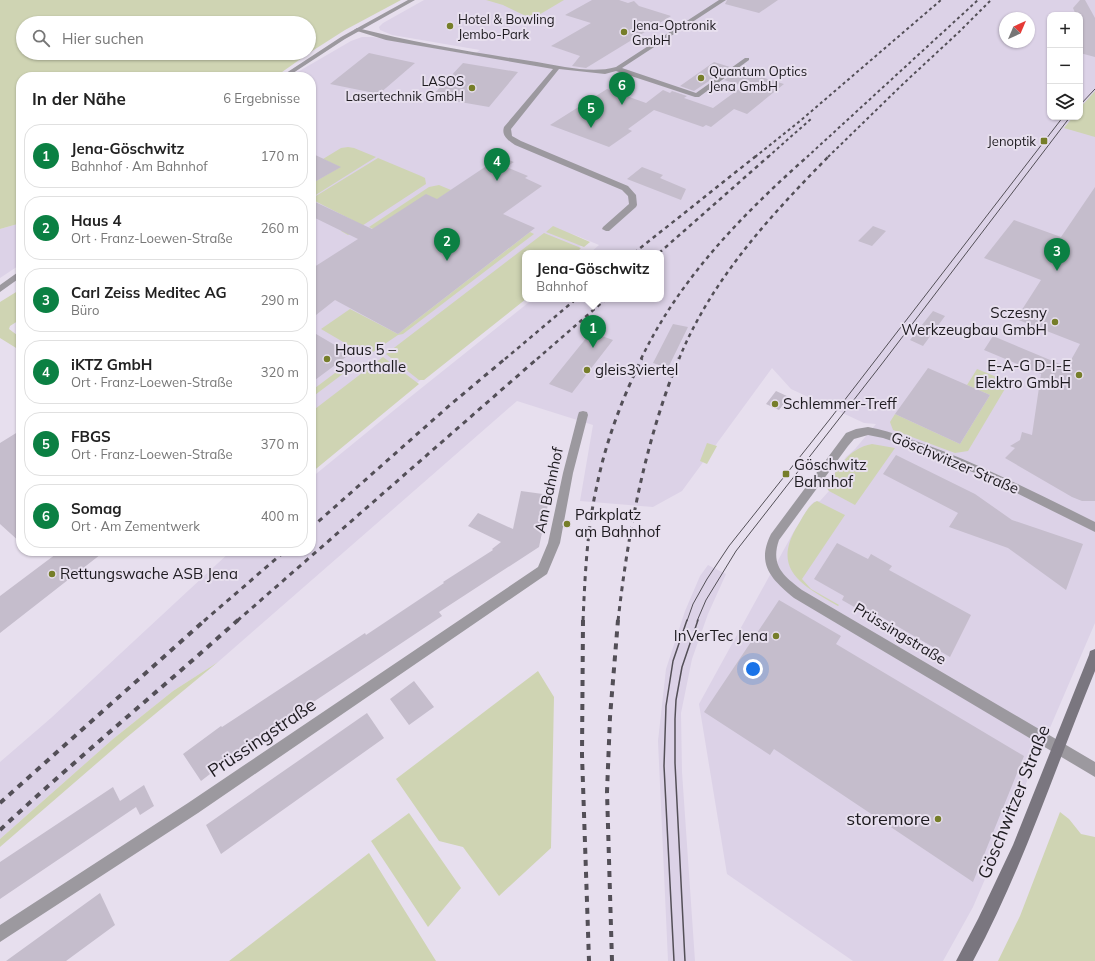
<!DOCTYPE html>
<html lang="de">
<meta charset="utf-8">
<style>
:root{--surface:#fff;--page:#f6f6f6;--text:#222;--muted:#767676;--line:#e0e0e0;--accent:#0b8043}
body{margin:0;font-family:Mulish,sans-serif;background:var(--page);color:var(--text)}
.controls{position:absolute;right:12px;top:12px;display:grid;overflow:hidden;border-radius:8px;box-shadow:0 1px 3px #0004}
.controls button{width:36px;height:36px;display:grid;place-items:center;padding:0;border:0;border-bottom:1px solid var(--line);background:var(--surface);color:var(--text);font:20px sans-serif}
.compass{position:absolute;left:999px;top:12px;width:36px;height:36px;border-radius:50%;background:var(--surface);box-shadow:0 1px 3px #0004;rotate:44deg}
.you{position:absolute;left:753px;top:669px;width:14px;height:14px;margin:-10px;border:3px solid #fff;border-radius:50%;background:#1a73e8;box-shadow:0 0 0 6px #1a73e833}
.badge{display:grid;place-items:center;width:26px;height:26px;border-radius:50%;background:var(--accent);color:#fff;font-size:13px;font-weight:700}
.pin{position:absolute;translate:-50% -33px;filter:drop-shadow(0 1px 2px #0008)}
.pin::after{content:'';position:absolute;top:21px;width:14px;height:12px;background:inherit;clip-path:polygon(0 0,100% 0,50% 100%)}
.popup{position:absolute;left:522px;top:250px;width:142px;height:52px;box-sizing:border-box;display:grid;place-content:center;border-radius:8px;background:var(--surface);filter:drop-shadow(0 1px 3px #0005);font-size:13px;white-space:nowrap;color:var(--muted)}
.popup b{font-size:15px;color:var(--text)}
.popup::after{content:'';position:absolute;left:50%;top:100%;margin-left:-8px;border:8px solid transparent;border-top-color:var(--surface)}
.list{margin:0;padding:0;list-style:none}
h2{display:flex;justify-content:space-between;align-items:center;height:52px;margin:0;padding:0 16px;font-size:17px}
h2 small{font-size:13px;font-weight:400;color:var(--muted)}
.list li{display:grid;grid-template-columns:26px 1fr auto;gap:12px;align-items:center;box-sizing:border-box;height:64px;margin:0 8px 8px;padding:0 8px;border:1px solid var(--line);border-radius:16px}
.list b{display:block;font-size:15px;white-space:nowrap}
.list p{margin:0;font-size:13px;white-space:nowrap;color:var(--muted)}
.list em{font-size:13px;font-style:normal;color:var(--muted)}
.icon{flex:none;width:22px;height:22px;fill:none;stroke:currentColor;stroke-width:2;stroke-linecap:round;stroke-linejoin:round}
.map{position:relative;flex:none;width:1095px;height:961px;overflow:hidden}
.search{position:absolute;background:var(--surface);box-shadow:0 1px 3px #0004;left:16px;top:16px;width:300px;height:44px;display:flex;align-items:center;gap:10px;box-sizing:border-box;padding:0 14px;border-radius:22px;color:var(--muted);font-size:15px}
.panel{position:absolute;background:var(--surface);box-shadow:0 1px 3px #0004;left:16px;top:72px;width:300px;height:484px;border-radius:16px}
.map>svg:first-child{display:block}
</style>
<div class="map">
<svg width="1095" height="961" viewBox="0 0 1095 961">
<rect width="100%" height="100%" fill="#e7dfee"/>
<path fill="#dcd2e7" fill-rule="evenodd" d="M424 0H1095V623L973 907 943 961H853L727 874 699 704 793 533 809 507 814 502 820 501 829 491 826 487 846 457 855 449 876 424 864 423 791 389 772 368 682 491 653 507 580 501 593 425 517 401 218 662 173 691 113 739 0 839V762L51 718 231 551H311V478L409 398 533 299H661V253H590L599 245 570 233 586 241 572 253H525L482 330 311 469V77H289L351 41 362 37H373L473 55 480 50 392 35 380 30 379 27 383 23ZM1050 15H1080V117H1050ZM1005 18H1029V42H1005Z
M21 223V264L0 278V229Z
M708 565 726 574 708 614 692 659 681 713 682 772 695 961H668L658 741 666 669 685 611 700 576Z"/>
<path fill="#cfd4b3" d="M0 0H401L345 30 309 53V23H23V53H309L275 77H132L118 73 111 77H21V223L0 229Z
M486 0H564L532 19 503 5Z
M1095 91V137L1064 128 1073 117H1080V108Z
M348 147 354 148 376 157 311 198V184L340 167 323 159 341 148Z
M378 158 421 176 425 178 426 184 348 235 341 231 356 222 311 199Z
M439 185 451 190 438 199 373 229 369 227 429 187Z
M553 226 590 242 584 247 546 232Z
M530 232 534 234 403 334 398 335 370 354 362 353 321 329 350 309 398 334Z
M544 233 581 248 576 253H525L526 299 424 380H419L386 354Z
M21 289V319L10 326 9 329 21 338V351L0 338V302Z
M383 357 419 384 311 473V412Z
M343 367 348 370 311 398V391Z
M977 369 1009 382 968 451 955 453 893 430 890 422 895 414 960 444 990 395 967 385Z
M707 443 717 446 707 464 700 461Z
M872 444 895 448 855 505 829 491 826 487C838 469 848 448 872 444Z
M817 501 845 515 802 579 811 589 839 605 838 606C803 586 770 570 798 525 803 517 808 505 817 501Z
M218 662 126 738 0 847V839L113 739 173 691Z
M538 671 554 697 551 848 499 896 463 847 439 841 396 779Z
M1060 812 1069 819 1081 834 1095 837V961H998L1020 916Z
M409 813 461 888 428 927 371 841Z
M369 853 436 961H229Z"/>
<path fill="#c5bdcc" d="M592 0H619L628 3 634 1 639 6 671 16 586 68 572 66 580 56 551 46 591 23 565 15Z
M727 0H778L759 13 725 4Z
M1080 0H1085L1095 18V57L1080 53V15H1076L1073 8Z
M369 53 415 63 379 94 330 84Z
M714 62 730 67 694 91 680 86Z
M463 63 518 72 489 107 431 97Z
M739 70 784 84 747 114 734 109 711 127 706 125 703 127 654 110 628 129 632 131 609 147 550 125 607 89 646 103 663 90 670 93 672 91 687 96 684 98 713 108 743 86 724 80Z
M311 153 341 167 311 184Z
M500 157 514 162 506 167 528 176 525 178 542 186 503 214 535 228 398 334 335 300 311 319V269L358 239 311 216V200L372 229 426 194 437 199Z
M642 167 663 175 660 178 686 189 681 200 627 179Z
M1095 187V501H1082L1072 497 1005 458 1015 448 1010 446 1020 440 1022 432 1032 435 1041 374 984 350 993 336 1067 367 1080 344 1016 319 1041 280 984 258 1014 220 1061 237Z
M873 226 886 231 872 246 858 241Z
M933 311 945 316 923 346 910 340Z
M673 324 688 327 668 368 653 363Z
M311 331 350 354 311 383Z
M591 332 613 340 572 393 549 384Z
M928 368 990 395 960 444 895 414Z
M776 391 789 397 779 410 766 404Z
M21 430V543L0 524V443Z
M896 455 975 494 1012 520 1083 544 1066 590 1008 548 949 527 958 513 883 474Z
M521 491 550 495 539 547 439 612 442 616 255 741 254 740 201 781 183 754 221 726 222 727 365 633 366 635 444 583 443 582 493 550 492 549 501 542 468 526 478 513 513 529Z
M837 543 868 559 871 554 892 566 889 570 971 615 950 657 866 608 863 612 842 600 844 596 814 579Z
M60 551H105L0 633V596Z
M779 600 841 636 836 644 1024 756 973 882 774 749 770 755 704 712Z
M414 681 434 707 409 725 390 699Z
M367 713 384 738 221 854 206 825Z
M144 785 154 806 140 815 136 807 0 899V862L113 787 120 801Z
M100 893 115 925 66 961H6Z"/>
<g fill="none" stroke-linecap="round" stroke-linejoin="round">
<path fill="#9c999f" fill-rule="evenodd" d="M719 0H726L622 68 696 93 745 58H749V60L699 97H695L616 71 605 74 559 69 511 129 512 136 521 141 628 186 636 195 637 205 636 207 609 231H606L602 229 603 227 629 204 628 196 622 190 515 145C509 141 501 136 504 127L553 69 386 40 354 30 357 28C416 43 477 53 537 62 562 66 591 74 616 67Z
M583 411 587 412 588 415 573 473 560 543 547 574 198 813 0 942V925L188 803 538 567 548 543 563 473 578 415 579 412Z
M868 427C894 432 918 442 943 451 995 472 1045 497 1095 522V532L980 475 907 446 883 438 868 435 854 439 848 446 779 540C770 566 784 576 802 590L1095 762V777L794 598C771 579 756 564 771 534L846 433 856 429Z"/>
<path fill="#9c999f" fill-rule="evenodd" d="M408 0H415L345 39 287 77H280L341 37Z
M21 270V277L0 292V285Z"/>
<path fill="#7a767f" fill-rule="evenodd" d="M1095 649V671C1055 768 1023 868 973 961H956L978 919 1013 845 1089 655 1090 651Z"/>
<path stroke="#534f57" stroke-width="1" d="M1080 105 1095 89
M687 621 693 604 707 579 729 546 830 419 1063 117
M697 621 706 600 736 551 881 365 1070 117"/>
<path stroke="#534f57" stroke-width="1.5" d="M674 961 664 766 666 706 673 661 687 620
M685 961 675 763V719L676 700 682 667 698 620"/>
<path stroke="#534f57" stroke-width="2" stroke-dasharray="3 3" stroke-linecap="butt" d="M755 157 800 121 941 0
M768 157 812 118
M807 157 978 0
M828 157 904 83 959 32 991 0"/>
<path stroke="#534f57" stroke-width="2.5" stroke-dasharray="4 4" stroke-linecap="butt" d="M634 253 756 156
M659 253 769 156
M505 359 576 299
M537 359 606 299
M641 359C680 278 742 215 808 156
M679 359C711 280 770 216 829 156"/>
<path stroke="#534f57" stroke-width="3" stroke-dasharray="5 5" stroke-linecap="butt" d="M311 528 450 405 506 358
M204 621 285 551
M237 621 538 358
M583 621C585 576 587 529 597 485 606 441 622 399 642 358
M618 621C628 532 645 442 679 358"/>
<path stroke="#534f57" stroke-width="4" stroke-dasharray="6 6" stroke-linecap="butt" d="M583 620 582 755 589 961
M0 803 205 620
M0 830C77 758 159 691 238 620
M612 961 607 792 610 717 618 620"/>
</g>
<g fill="#767e29" stroke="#e7dfee" stroke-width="1.5">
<circle cx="450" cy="26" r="4"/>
<circle cx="624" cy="32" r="4"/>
<circle cx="701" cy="78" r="4"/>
<circle cx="472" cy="88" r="4"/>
<rect x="1040" y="137" width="8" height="8" rx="2"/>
<circle cx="1055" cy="322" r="4"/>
<circle cx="327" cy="359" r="4"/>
<circle cx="587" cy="370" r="4"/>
<circle cx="1079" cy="375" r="4"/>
<circle cx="775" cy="404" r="4"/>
<rect x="782" y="470" width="8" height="8" rx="2"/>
<circle cx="567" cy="524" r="4"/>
<circle cx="52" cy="574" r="4"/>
<circle cx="776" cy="636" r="4"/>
<circle cx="938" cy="819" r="4"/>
</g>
<g text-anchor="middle" stroke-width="4" stroke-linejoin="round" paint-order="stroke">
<g font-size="13" fill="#1d1a1f" stroke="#e7dfee" text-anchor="start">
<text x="458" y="24">Hotel &amp; Bowling<tspan x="458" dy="15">Jembo-Park</tspan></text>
<text x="632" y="30">Jena-Optronik<tspan x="632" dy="15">GmbH</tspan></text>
<text x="709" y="76">Quantum Optics<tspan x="709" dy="15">Jena GmbH</tspan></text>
<text x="464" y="86" text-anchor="end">LASOS<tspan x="464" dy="15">Lasertechnik GmbH</tspan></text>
<text x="1036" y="146" text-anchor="end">Jenoptik</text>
</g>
<g font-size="15" fill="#1d1a1f" stroke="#e7dfee" text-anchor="start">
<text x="1047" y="318" text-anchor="end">Sczesny<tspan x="1047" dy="17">Werkzeugbau GmbH</tspan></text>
<text x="335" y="355">Haus 5 –<tspan x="335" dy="17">Sporthalle</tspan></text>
<text x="1071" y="371" text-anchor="end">E-A-G D-I-E<tspan x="1071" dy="17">Elektro GmbH</tspan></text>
<text x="595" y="375">gleis3viertel</text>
<text x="783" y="409">Schlemmer-Treff</text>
<text x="794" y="470">Göschwitz<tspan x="794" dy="17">Bahnhof</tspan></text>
<text x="575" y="520">Parkplatz<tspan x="575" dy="17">am Bahnhof</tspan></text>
<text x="60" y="579">Rettungswache ASB Jena</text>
<text x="768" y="641" text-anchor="end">InVerTec Jena</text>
</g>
<g font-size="15" fill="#1d1a1f" stroke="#e7dfee">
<text transform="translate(955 463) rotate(23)" y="5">Göschwitzer Straße</text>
<text transform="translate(549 490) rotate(-78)" y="5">Am Bahnhof</text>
<text transform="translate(900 634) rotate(31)" y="5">Prüssingstraße</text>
</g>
<g font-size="18" fill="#1d1a1f" stroke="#e7dfee">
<text transform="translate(262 738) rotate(-34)" y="6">Prüssingstraße</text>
<text transform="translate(1014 802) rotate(-68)" y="6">Göschwitzer Straße</text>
</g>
<g font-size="18" fill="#1d1a1f" stroke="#e7dfee" text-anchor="end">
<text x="930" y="825">storemore</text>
</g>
</g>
</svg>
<div class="controls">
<button>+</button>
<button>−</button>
<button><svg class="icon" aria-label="layers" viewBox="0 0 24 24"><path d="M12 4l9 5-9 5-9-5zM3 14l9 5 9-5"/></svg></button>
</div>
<svg class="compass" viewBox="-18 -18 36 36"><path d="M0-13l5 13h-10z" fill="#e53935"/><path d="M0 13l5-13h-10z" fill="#767676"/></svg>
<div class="you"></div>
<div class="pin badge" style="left:593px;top:348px">1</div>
<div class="popup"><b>Jena-Göschwitz</b>Bahnhof</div>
<div class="pin badge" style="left:447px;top:261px">2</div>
<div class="pin badge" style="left:1057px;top:271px">3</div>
<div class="pin badge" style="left:497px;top:181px">4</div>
<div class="pin badge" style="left:591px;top:128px">5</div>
<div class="pin badge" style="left:622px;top:105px">6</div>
<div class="search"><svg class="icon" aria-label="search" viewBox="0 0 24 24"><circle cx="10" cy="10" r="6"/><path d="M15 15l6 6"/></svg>Hier suchen</div>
<section class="panel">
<h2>In der Nähe<small>6 Ergebnisse</small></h2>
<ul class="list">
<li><span class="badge">1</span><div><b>Jena-Göschwitz</b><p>Bahnhof · Am Bahnhof</p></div><em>170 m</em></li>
<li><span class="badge">2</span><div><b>Haus 4</b><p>Ort · Franz-Loewen-Straße</p></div><em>260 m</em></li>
<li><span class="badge">3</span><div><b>Carl Zeiss Meditec AG</b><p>Büro</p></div><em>290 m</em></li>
<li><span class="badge">4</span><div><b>iKTZ GmbH</b><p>Ort · Franz-Loewen-Straße</p></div><em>320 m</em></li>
<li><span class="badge">5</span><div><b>FBGS</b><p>Ort · Franz-Loewen-Straße</p></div><em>370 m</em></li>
<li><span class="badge">6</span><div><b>Somag</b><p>Ort · Am Zementwerk</p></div><em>400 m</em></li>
</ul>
</section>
</div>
